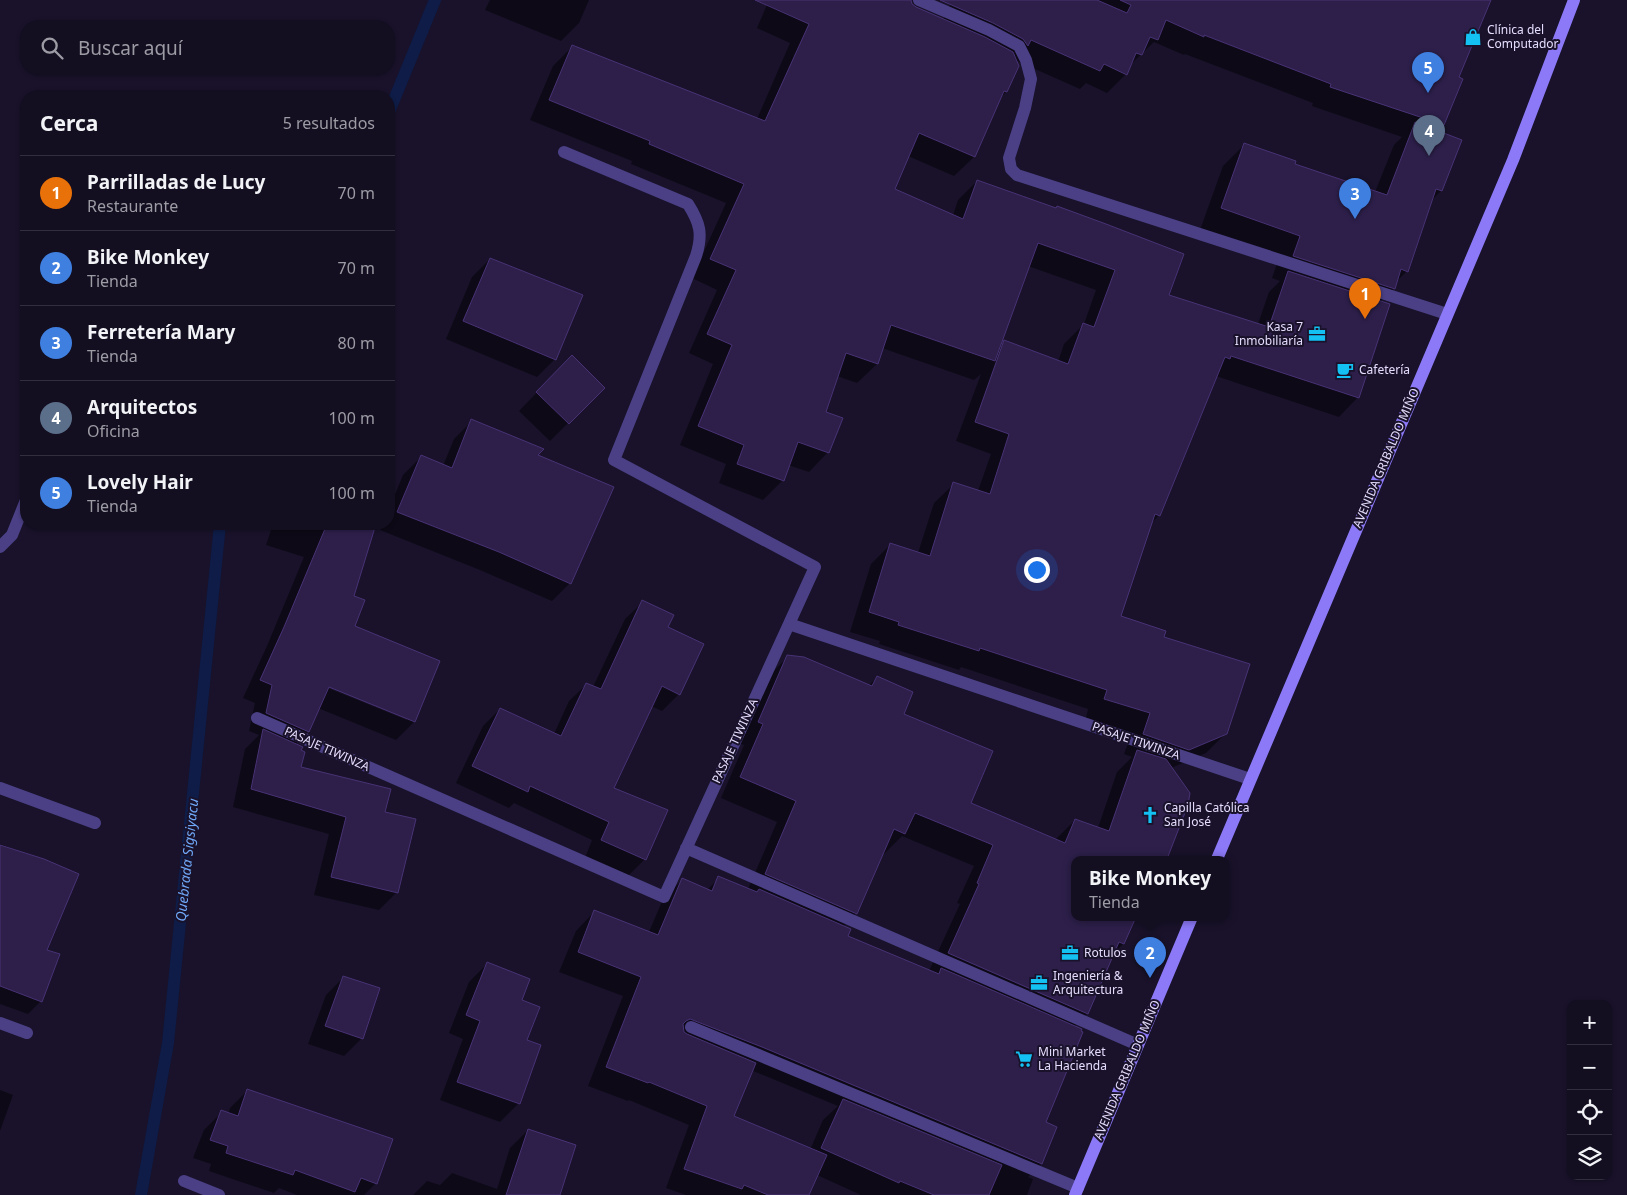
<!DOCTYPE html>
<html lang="es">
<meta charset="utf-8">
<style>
:root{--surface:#130e20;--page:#1c1729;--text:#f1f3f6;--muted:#9d9ca5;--line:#322e3e;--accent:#13c1f3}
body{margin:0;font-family:"Noto Sans",sans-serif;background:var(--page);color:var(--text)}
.controls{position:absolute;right:15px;bottom:15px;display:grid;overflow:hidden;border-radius:10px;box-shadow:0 1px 4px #0004}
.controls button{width:45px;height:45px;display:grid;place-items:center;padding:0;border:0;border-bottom:1px solid var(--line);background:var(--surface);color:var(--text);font:25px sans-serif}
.you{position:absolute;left:1036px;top:569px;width:18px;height:18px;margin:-12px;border:4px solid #fff;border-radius:50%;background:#1a73e8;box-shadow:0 0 0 8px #1a73e833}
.badge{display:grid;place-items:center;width:32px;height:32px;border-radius:50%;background:var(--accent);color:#fff;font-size:16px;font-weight:700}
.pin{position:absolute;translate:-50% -41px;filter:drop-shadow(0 1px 2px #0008)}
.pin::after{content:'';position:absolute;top:26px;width:18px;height:15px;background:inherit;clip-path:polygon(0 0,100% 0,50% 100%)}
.popup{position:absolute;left:1071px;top:856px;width:158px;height:65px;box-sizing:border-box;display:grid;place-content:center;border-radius:10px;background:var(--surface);filter:drop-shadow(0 1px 4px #0005);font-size:16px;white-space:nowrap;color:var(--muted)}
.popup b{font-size:19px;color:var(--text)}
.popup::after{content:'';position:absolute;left:50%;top:100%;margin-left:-10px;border:10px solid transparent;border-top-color:var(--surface)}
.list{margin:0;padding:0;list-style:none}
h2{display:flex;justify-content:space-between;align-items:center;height:65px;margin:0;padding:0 20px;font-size:21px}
h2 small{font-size:16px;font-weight:400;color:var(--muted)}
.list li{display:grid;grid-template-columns:32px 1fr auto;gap:15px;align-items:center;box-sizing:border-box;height:75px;padding:0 20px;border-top:1px solid var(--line)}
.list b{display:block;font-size:19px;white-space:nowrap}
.list p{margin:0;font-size:16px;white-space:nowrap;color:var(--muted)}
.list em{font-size:16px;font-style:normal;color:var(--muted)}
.icon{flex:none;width:28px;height:28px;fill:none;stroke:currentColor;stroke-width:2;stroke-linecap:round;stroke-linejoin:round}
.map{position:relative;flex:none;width:1627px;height:1195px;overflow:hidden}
.search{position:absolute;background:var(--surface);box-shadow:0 1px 4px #0004;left:20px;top:20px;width:375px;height:55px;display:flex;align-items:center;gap:12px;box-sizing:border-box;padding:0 18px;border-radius:20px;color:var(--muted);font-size:19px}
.panel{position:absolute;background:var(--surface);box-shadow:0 1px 4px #0004;left:20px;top:90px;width:375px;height:440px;border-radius:20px}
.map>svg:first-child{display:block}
</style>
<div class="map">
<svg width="1627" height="1195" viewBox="0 0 1627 1195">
<rect width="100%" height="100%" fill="#19122a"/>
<path fill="#0007" fill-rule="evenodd" d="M490 0H589L579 23 561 41 485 10Z
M769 0H888L941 24 952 0H1490L1457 78 1462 80 1443 125 1436 131 1441 191 1431 201 1407 271 1396 282 1394 288 1380 302 1358 397 1339 417 1216 376 1159 515 1151 524 1119 617 1162 638 1226 733 1206 753 1171 768 1187 805 1166 859H1075V917H1135L1123 944 1112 955 1087 1014 1074 1027 1044 1123 1041 1164 1028 1177 1033 1179 1027 1195H861L817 1175 808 1195H686L666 1188 689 1125 629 1100 628 1101 588 1086 623 996 559 972 576 931 595 911 649 932 663 899 682 880 707 890 719 878 748 889 777 822 721 798 744 745 738 743 767 677 788 657 868 686 877 677 902 714 969 804 1055 840 1075 820 1098 828 1117 772 1132 757 1124 754 1132 733 1086 718 1088 709 961 667 959 670 879 644 880 641 850 632 871 564 890 545 918 553 934 503 954 484 978 491 991 454 956 441 981 374 974 380 882 348 877 364 857 383 837 376 825 413 828 452 809 472 788 465 783 480 763 500 719 483 726 464 680 445 713 364 689 353 717 290 692 278 726 203 631 164 632 161 530 120 553 66 573 46 757 119 790 43 757 28ZM1154 42 1184 55 1185 54 1313 103 1312 106 1402 137 1394 145 1375 192 1293 165 1245 144 1223 166 1200 230 1279 258 1272 278 1280 281 1269 292 1258 324 1168 295 977 181 958 200 953 215 894 189 908 156 954 176 974 157 999 99 1006 92 1015 60 1080 89 1086 83 1107 93 1126 74 1129 66ZM1028 266 1096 290 1084 324 1064 344 1058 362 1004 342 998 348ZM902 836 974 866 957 903 960 904 929 971 846 937 843 927 856 913 882 853 884 854ZM751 1070 838 1106 823 1120 810 1150 732 1116Z
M490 259 555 359 537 377 446 339 472 277Z
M554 375 603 388 550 441 519 411Z
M472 421 536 456 570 583 552 601 480 570 380 530 382 524H389V509L403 475 421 457 443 466 454 439Z
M273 524H375L353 597V627L438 662 414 722 396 740 318 708 308 731 295 745 300 767 384 813 397 892 379 910 314 895 329 834 233 807 245 749 259 735 249 731 255 703 243 698 267 646 304 557 266 545ZM324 683 407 718V720L323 686Z
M643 602 666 627 679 694 662 711 651 706 613 788 645 859 628 876 585 858 592 840 514 803 509 808 456 783 483 726 500 709 554 734 569 701 587 684 593 687 625 619Z
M0 844 43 860 46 950 41 1001 28 1014 0 1004Z
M487 964 520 1001 525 1041 539 1046 518 1104 500 1122 440 1100 463 1039 449 1033 469 982Z
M344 977 362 1038 344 1056 308 1044 326 995Z
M0 1090 13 1095 0 1131Z
M248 1090 376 1183 364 1195H297L279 1188 274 1193 209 1171 211 1164 193 1158 204 1130 222 1112 228 1114 230 1108Z
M528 1130 559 1195H413L427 1181 440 1185 452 1173 497 1189 510 1148Z"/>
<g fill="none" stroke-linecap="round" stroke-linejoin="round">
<path stroke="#0e1c47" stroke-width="12" d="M389 112 435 0
M141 1195 168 1043 220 524"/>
</g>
<path fill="#2d1f4a" stroke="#483275" d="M755 0H911L912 4 916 7 985 37 1013 52 1019 66 1007 92 1004 91 975 157 919 133 895 189 963 219 977 180 1056 208 1057 206 1106 224 1184 254 1169 295 1269 327 1288 271 1390 304 1359 398 1231 356 1230 359 1225 357 1160 516 1155 514 1121 616 1166 631 1164 637 1250 664 1227 734 1189 750 1143 734 1150 713 1104 699 1107 690 980 648 979 651 898 625 899 622 869 612 890 543 930 556 953 482 990 494 1009 434 975 422 1004 340 1068 364 1083 323 1094 327 1115 270 1038 243 995 361 891 325 878 364 846 353 826 412 843 418 829 453 798 442 784 481 737 464 744 445 698 426 732 345 707 334 736 270 710 259 744 184 649 144 650 141 549 100 572 45 765 121 809 24Z
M940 0H1097L1127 13 1131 5 1120 0H1491L1459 77 1463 79 1444 125 1330 87 1331 84 1204 35V37L1166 20 1158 40 1150 37 1142 55 1136 53 1127 75 1104 64 1100 71 1031 40 1028 46 1023 39 993 23Z
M1415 122 1462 140 1442 191 1436 189 1408 272 1401 269 1395 289 1293 256 1300 236 1221 208 1244 143 1296 161 1295 164 1387 195Z
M490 258 583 295 556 360 463 321Z
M572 355 605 388 569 424 536 392Z
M471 419 544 449 538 455 614 487 571 584 499 552 397 512 421 455 452 468Z
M327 524H376L354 596 365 600 355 626 440 661 415 722 329 687 309 732 266 713 272 685 260 680 284 627Z
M642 600 674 615 668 627 704 644 680 695 662 686 614 788 668 810 646 860 601 840 609 822 530 786 528 792 472 766 500 708 561 736 586 683 601 689Z
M787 655 804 657 872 686 877 676 913 692 904 714 993 751 971 803 1065 843 1075 819 1109 831 1137 750 1166 759 1190 793 1188 805 1167 859H1075V917H1136L1124 944 1119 942 1088 1014 948 953 979 884 977 883 993 845 915 813 905 834 894 829 857 914 765 874 796 801 740 777 763 724 758 722Z
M263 729 303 747 301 750 305 752 301 767 391 789 385 812 416 819 398 893 331 877 346 817 251 789Z
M0 845 44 859 79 874 47 950 60 954 42 1002 0 986Z
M718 876 757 892 759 889 851 929 848 936 939 974 941 968 1082 1029 1081 1031 1083 1032 1046 1122 1057 1127 1042 1164 762 1047 690 1019 686 1021 683 1024 684 1032 687 1034 756 1063 734 1116 827 1155 809 1195H768L744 1185 742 1189 684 1169 707 1106 649 1082 648 1083 606 1067 641 977 578 952 594 910 658 935 682 878 712 891Z
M487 962 530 979 522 1000 540 1007 527 1040 541 1045 520 1104 457 1082 480 1021 466 1015Z
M343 976 380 988 363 1039 325 1026Z
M247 1089 393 1139 377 1184 361 1178 355 1192 295 1170 293 1175 226 1153 228 1146 210 1140 221 1110 238 1116Z
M843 1099 1002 1165 989 1195H934L900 1181 899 1183 821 1148Z
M528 1129 576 1145 560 1195H506Z"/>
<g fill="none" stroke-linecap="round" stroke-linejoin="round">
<path stroke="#4b4086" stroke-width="12" d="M919 0 989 30 1019 46 1026 60 1031 79 1025 108 1009 158 1011 169 1017 175 1447 314
M564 152 688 204C700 223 703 234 696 256L614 460 815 567 789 624
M0 547 12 535 26 500
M257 718 664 897 789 624 1250 779
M0 788 95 823
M686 848 1138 1045
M0 1023 27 1033
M691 1027 1078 1188
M184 1181 219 1195"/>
<path stroke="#8c79f8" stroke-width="12" d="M1217 859 1513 160 1574 0
M1075 1195 1192 917"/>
</g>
<defs>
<g id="shop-bare" transform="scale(1.35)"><path d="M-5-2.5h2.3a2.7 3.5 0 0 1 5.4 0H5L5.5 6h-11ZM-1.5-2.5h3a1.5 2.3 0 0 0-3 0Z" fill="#13c1f3" stroke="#19122a" stroke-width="2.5" paint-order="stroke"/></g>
<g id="office-bare" transform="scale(1.35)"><path d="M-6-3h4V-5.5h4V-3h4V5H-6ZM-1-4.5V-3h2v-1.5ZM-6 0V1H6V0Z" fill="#13c1f3" stroke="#19122a" stroke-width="2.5" paint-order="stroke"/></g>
<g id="cafe-bare" transform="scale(1.35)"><path d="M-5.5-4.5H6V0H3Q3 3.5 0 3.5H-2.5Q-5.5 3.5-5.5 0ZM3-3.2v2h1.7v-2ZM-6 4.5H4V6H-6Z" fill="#13c1f3" stroke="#19122a" stroke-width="2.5" paint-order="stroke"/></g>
<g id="church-bare" transform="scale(1.35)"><path d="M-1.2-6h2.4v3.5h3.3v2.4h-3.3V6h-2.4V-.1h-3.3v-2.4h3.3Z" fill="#13c1f3" stroke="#19122a" stroke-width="2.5" paint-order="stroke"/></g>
<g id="supermarket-bare" transform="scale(1.35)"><path d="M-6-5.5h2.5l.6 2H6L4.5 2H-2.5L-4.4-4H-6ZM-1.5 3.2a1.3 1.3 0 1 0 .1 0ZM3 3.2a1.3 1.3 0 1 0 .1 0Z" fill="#13c1f3" stroke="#19122a" stroke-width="2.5" paint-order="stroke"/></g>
</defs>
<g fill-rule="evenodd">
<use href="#shop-bare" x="1473" y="37"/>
<use href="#office-bare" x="1317" y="334"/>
<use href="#cafe-bare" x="1345" y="370"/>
<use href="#church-bare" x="1150" y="815"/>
<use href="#office-bare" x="1070" y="953"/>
<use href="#office-bare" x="1039" y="983"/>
<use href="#supermarket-bare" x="1024" y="1059"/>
</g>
<g text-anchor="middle" stroke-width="4" stroke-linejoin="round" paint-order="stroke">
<g font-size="12" fill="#e5ddfd" stroke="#19122a" text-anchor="start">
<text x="1487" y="34">Clínica del<tspan x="1487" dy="14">Computador</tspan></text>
<text x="1303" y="331" text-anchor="end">Kasa 7<tspan x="1303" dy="14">Inmobiliaría</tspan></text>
<text x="1359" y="374">Cafetería</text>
<text x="1164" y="812">Capilla Católica<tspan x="1164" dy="14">San José</tspan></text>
<text x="1084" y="957">Rotulos</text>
<text x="1053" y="980">Ingeniería &amp;<tspan x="1053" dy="14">Arquitectura</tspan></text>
<text x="1038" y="1056">Mini Market<tspan x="1038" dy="14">La Hacienda</tspan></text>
</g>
<g font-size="12" fill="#e5ddfd" stroke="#19122a">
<text transform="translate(1386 458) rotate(-67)" y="4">AVENIDA GRIBALDO MIÑO</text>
<text transform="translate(735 741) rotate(-65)" y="4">PASAJE TIWINZA</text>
<text transform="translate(1136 741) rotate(19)" y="4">PASAJE TIWINZA</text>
<text transform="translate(327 749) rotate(24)" y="4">PASAJE TIWINZA</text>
<text transform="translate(1127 1070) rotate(-67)" y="4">AVENIDA GRIBALDO MIÑO</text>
</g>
<g font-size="14" font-style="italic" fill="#70a8f8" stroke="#19122a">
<text transform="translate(187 860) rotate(-84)" y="5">Quebrada Sigsiyacu</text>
</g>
</g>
</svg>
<div class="controls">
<button>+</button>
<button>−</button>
<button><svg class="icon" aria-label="locate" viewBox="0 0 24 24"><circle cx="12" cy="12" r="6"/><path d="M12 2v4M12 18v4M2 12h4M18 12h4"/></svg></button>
<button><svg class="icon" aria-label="layers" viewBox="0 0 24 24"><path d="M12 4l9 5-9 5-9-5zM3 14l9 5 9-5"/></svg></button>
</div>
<div class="you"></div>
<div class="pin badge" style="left:1365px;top:319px;background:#e8710a">1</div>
<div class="pin badge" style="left:1150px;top:978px;background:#3f7fe0">2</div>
<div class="popup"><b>Bike Monkey</b>Tienda</div>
<div class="pin badge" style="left:1355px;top:219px;background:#3f7fe0">3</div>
<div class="pin badge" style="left:1429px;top:156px;background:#5c6f8a">4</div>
<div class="pin badge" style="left:1428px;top:93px;background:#3f7fe0">5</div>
<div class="search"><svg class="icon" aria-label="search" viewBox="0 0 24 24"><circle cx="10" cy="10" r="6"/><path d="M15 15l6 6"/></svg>Buscar aquí</div>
<section class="panel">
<h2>Cerca<small>5 resultados</small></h2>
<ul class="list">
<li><span class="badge" style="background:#e8710a">1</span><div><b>Parrilladas de Lucy</b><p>Restaurante</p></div><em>70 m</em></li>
<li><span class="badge" style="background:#3f7fe0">2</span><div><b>Bike Monkey</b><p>Tienda</p></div><em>70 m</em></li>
<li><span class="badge" style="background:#3f7fe0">3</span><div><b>Ferretería Mary</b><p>Tienda</p></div><em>80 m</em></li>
<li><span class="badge" style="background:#5c6f8a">4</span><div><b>Arquitectos</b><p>Oficina</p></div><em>100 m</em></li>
<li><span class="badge" style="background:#3f7fe0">5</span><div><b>Lovely Hair</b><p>Tienda</p></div><em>100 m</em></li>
</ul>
</section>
</div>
